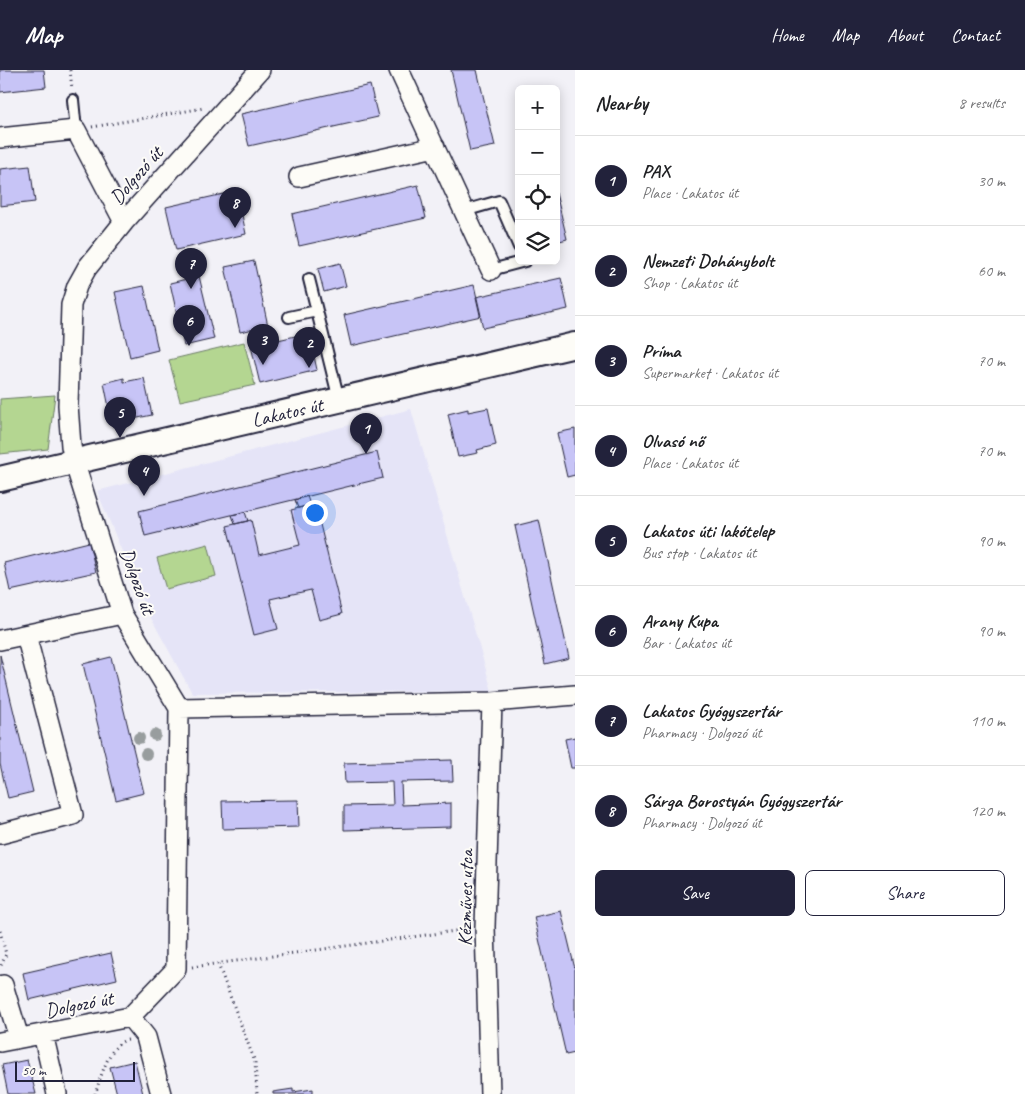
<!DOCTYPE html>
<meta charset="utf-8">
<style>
:root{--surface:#fff;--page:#f2f2f2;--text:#202124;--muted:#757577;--line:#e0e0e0;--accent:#22223b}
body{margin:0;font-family:Caveat,sans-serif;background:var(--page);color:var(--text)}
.controls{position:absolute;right:15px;top:15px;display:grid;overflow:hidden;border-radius:8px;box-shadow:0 2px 12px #0003}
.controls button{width:45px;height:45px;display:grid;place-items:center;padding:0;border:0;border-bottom:1px solid var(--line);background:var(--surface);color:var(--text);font:25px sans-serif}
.scale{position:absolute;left:15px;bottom:12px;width:120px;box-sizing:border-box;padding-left:5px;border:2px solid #22223b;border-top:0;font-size:14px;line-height:18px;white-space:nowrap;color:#22223b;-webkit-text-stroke:4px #fdfcf7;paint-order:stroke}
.you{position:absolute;left:314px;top:442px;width:18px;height:18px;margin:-12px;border:4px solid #fff;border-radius:50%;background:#1a73e8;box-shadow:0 0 0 8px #1a73e833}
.badge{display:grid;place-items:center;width:32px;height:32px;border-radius:50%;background:var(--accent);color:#fff;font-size:16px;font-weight:700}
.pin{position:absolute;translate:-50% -41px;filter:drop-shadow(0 1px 2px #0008)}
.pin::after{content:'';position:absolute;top:26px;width:18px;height:15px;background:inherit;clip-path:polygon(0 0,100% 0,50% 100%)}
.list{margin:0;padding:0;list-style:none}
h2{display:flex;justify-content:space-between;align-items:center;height:65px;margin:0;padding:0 20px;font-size:21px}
h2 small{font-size:16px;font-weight:400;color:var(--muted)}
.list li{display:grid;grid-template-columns:32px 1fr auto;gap:15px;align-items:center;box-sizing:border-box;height:90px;padding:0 20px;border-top:1px solid var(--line)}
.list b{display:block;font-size:19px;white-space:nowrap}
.list p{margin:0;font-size:16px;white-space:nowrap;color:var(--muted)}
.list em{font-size:16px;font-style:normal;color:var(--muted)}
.actions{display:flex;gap:10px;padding:15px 20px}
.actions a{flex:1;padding:11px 0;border:1px solid var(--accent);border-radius:8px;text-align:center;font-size:18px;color:var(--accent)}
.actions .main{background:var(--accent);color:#fff}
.icon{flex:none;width:28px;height:28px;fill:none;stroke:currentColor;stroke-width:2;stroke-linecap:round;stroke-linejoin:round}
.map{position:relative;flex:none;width:575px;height:1024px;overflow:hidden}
header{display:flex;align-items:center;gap:30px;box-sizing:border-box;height:70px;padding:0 25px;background:var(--accent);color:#fff}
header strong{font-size:24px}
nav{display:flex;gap:28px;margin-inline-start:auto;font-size:18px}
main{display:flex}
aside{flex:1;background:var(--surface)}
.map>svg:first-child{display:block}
</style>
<header>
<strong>Map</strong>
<nav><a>Home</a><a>Map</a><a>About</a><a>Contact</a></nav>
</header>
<main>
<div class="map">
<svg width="575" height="1024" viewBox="0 0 575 1024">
<rect width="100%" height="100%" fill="#f2f1f7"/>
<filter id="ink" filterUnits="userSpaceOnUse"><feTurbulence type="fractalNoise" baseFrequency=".02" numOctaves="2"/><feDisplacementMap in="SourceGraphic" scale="10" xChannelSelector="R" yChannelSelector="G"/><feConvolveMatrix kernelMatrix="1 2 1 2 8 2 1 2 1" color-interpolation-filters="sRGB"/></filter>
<g filter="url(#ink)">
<path fill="#e5e4f7" d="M411 339 492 621 192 623 145 537 97 421Z"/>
<path fill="#b4d691" stroke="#6b7c66" d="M244 272 255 315 180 331 169 290Z
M55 325 48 379 0 384V329Z
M208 474 216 506 166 519 157 488Z"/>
<path fill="#c7c4f6" stroke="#22223b" d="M0 0H44L46 17 0 22Z
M451 0H477L495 76 470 81Z
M370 15 378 47 249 76 241 44Z
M30 96 35 132 0 136V99Z
M418 115 426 148 299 176 292 144Z
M237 121 246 164 176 180 166 137Z
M556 123 567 169 556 172Z
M254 191 268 256 240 262 225 197Z
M340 193 346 216 324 222 318 199Z
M199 206 214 269 184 276 170 213Z
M561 208 568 239 483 258 476 227Z
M474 215 481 246 351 276 344 245Z
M144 216 158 280 130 287 115 222Z
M309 263 317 300 260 314 251 276Z
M124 308V312L144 308 152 345 133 349V352L113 357 104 313Z
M488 338 496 375 477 380 478 383 458 387 448 344 468 339V342Z
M575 359V405L567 407 557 363Z
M377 382 383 408 145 466 139 441Z
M307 426 310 435 298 438 295 430Z
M315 434 342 544 319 550 311 520 270 529 278 559 254 565 227 456 251 450 259 485 300 475 291 440Z
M245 442 248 451 235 454 232 445Z
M539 450 569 588 545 594 515 456Z
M89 472 96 502 10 521 4 493Z
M0 585 33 722 8 728 0 694Z
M111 587 144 723 116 730 83 594Z
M575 667V698H571L565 669Z
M452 690 453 711 401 712 402 735 451 733V757L344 760V736L393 735 392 712 345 713 344 693Z
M298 730 299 757 223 759 222 731Z
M561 841 575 899V983L566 985 534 847Z
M111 883 117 909 29 930 23 903Z
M27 990 36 1024H8L2 995Z
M135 991 143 1024H117L110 997Z
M293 1019V1022L313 1019V1024H273V1022Z"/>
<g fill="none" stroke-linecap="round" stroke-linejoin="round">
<g stroke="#22223b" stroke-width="14">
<path id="service" d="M73 30 76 60
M464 141 499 131 519 177
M491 200 525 191
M309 209 317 241
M289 247 317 241 339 330"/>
</g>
<g stroke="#22223b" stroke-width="22">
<path id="minor" d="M399 0 491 200
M0 68 76 60 124 152
M299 107 435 77
M0 570 122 544
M492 632 575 625
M179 638 492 632 485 857 490 1024
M0 764 73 745 26 565
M0 916 3 915 19 968
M130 947 146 967 161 1024
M43 964 57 1024
M0 972 130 947 176 899 179 638 122 544 74 391 71 376 68 335 71 235 77 216 87 198 124 152 260 0"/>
</g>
<g stroke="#22223b" stroke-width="28">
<g id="tertiary">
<path id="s1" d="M0 409 575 275"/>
</g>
</g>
<path stroke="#22223b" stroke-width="3" stroke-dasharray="1 4" stroke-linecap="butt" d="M70 0 72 19
M92 57 204 38
M0 861 6 884 0 898
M218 894 255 992 257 1024
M192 897 470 859
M95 1024C101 1008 109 972 128 970"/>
<use href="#service" stroke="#fdfcf7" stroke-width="10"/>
<use href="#minor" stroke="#fdfcf7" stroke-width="19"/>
<use href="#tertiary" stroke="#fdfcf7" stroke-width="24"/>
</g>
<g fill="#989d9e">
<circle cx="155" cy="665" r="6"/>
<circle cx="139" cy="668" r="6"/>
<circle cx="146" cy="684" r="6"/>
</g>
</g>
<g text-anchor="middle" stroke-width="4" stroke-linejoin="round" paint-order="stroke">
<g font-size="20" fill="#22223b" stroke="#fdfcf7">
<text transform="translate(136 105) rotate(-49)" y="7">Dolgozó út</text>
<text dy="7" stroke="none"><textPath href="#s1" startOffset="295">Lakatos út</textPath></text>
<text transform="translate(138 511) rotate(70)" y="7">Dolgozó út</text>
<text transform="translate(465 828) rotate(-89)" y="7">Kézműves utca</text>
<text transform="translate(79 934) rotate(-11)" y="7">Dolgozó út</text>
</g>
</g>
</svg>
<div class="controls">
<button>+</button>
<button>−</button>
<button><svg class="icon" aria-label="locate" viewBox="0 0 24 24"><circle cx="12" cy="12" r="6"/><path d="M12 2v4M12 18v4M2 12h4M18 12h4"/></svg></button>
<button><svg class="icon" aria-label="layers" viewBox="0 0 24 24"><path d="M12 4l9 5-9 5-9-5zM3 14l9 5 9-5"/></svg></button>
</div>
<div class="scale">50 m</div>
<div class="you"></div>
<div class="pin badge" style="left:366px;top:384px">1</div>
<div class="pin badge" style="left:309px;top:298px">2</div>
<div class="pin badge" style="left:263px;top:295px">3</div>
<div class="pin badge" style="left:144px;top:426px">4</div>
<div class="pin badge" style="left:120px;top:368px">5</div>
<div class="pin badge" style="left:189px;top:276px">6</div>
<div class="pin badge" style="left:191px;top:219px">7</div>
<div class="pin badge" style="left:235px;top:158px">8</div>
</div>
<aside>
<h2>Nearby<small>8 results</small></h2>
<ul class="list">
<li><span class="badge">1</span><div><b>PAX</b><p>Place · Lakatos út</p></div><em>30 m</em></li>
<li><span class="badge">2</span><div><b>Nemzeti Dohánybolt</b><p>Shop · Lakatos út</p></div><em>60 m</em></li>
<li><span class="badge">3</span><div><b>Príma</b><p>Supermarket · Lakatos út</p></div><em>70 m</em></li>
<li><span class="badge">4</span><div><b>Olvasó nő</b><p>Place · Lakatos út</p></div><em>70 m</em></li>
<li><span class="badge">5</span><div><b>Lakatos úti lakótelep</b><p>Bus stop · Lakatos út</p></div><em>90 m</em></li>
<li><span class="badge">6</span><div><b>Arany Kupa</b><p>Bar · Lakatos út</p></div><em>90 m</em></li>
<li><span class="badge">7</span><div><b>Lakatos Gyógyszertár</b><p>Pharmacy · Dolgozó út</p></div><em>110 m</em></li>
<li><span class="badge">8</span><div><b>Sárga Borostyán Gyógyszertár</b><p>Pharmacy · Dolgozó út</p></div><em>120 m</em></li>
</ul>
<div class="actions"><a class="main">Save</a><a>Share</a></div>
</aside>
</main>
